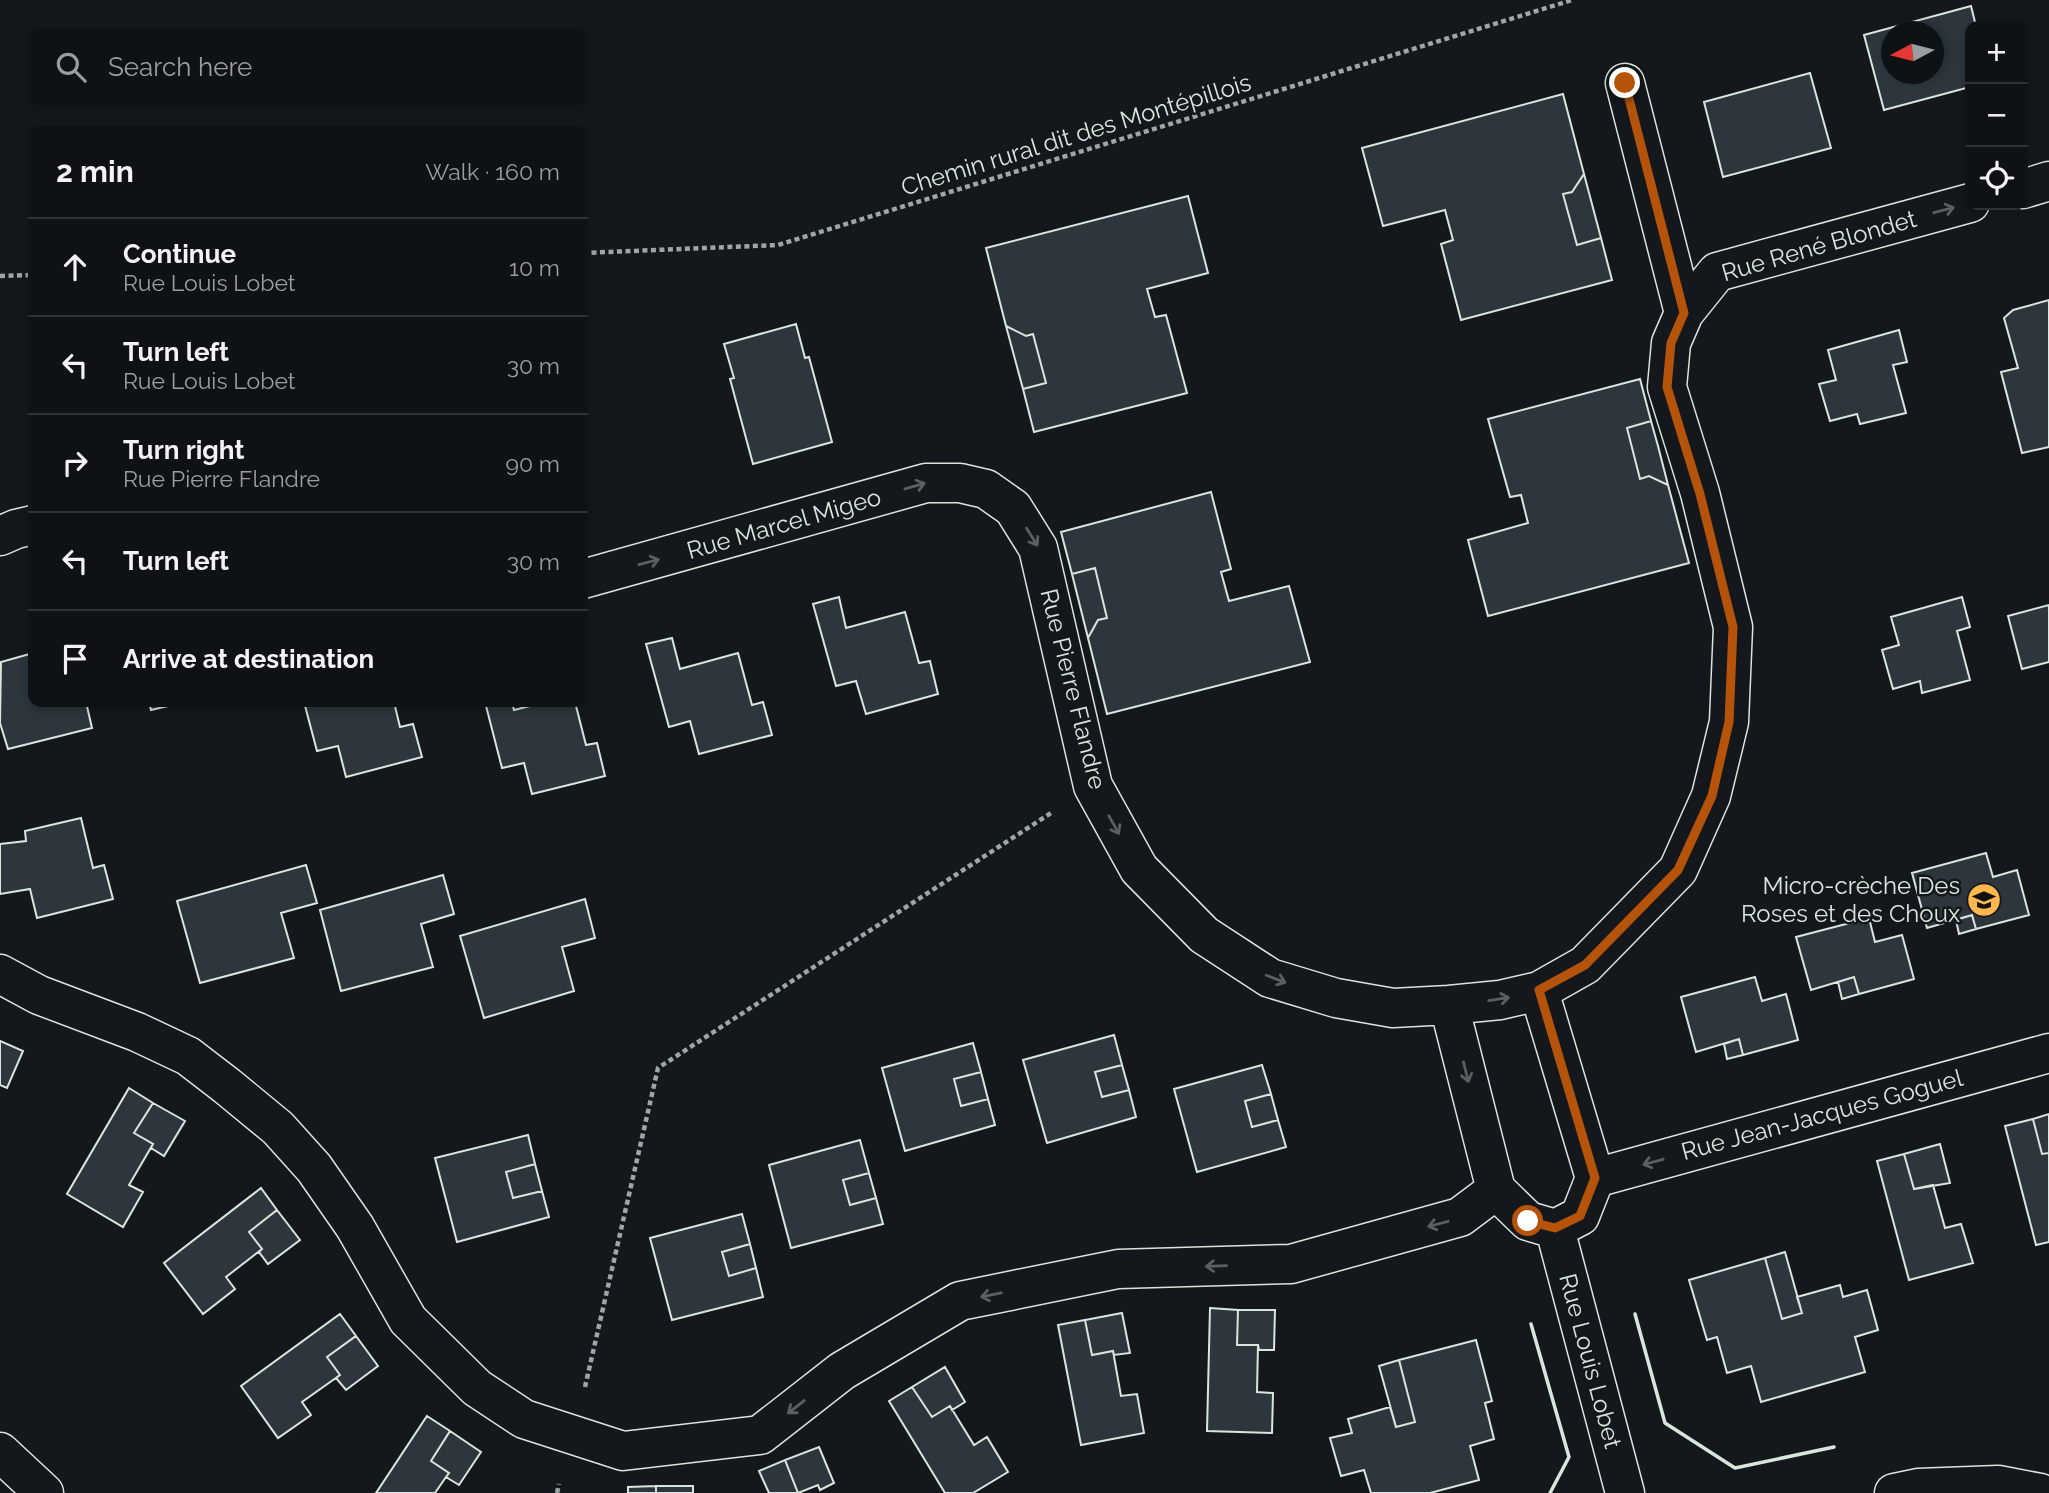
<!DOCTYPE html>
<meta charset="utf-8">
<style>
:root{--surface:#0f1215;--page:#181b1e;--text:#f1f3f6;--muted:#9b9ea0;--line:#2f3234}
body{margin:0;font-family:Raleway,sans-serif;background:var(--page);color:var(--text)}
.controls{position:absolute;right:21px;top:21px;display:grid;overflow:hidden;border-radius:14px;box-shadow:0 4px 10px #0003}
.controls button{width:63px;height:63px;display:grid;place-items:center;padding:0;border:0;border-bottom:2px solid var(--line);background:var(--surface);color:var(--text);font:35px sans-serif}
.compass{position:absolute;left:1881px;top:21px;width:63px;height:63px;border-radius:50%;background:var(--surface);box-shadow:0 4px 10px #0003;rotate:263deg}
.stop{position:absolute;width:21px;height:21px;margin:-16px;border:5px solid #b45309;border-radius:50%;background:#fff}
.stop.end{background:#b45309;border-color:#fff;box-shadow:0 2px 7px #0008}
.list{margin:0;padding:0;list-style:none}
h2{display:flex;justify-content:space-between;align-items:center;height:91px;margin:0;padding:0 28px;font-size:30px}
h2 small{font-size:23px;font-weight:400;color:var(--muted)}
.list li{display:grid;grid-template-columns:46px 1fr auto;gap:21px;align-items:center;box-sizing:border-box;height:98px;padding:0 28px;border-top:2px solid var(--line)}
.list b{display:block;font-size:26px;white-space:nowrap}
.list p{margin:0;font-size:23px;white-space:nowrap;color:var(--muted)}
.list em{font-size:23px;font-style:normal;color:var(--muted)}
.icon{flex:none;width:38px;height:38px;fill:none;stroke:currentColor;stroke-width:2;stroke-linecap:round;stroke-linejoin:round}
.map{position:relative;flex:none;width:2049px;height:1493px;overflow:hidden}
.search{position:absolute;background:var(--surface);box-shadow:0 4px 10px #0003;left:28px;top:28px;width:560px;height:77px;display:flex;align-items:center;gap:18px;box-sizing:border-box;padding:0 24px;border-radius:14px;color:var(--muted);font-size:26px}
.panel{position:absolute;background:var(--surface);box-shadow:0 4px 10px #0003;left:28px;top:126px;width:560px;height:581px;border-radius:14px}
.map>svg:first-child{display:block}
</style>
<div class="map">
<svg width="2049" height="1493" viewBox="0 0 2049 1493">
<rect width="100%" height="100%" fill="#14181c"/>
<path fill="#2c363c" stroke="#d8e6dc" stroke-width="2" fill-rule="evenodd" d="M1971 6 1976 26H1970V87L1884 110 1864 35ZM1892 32H1934V74H1892Z
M1810 73 1831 148 1723 177 1704 102Z
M1563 94 1584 174 1572 192 1563 194 1577 245 1601 238 1612 280 1461 320 1441 244 1453 240 1445 210 1383 226 1362 148Z
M1584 174 1601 238 1577 245 1563 194 1572 192Z
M1188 196 1208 273 1147 289 1155 317 1166 315 1187 393 1034 432 1023 389 1046 383 1033 334 1026 336 1006 326 986 248Z
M2049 300V447L2022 453 2001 372 2018 368 2004 318 2013 310Z
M796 324 805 358 809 357 832 442 753 464 730 379 734 378 724 344Z
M1006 326 1026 336 1033 334 1046 383 1023 389Z
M1899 330 1907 362 1893 365 1906 413 1860 424 1857 414 1830 421 1819 384 1836 380 1828 350Z
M1640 379 1651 421 1627 428 1640 479 1649 476 1668 485 1689 563 1488 616 1468 540 1528 523 1521 495 1510 497 1488 419Z
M1651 421 1658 446 1668 485 1649 476 1640 479 1627 428Z
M1211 492 1231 569 1221 572 1229 601 1289 586 1310 662 1107 714 1088 638 1098 620 1107 618 1095 568 1072 574 1061 532Z
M1095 568 1107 618 1098 620 1088 638 1072 574Z
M839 597 846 628 905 612 919 663 930 661 938 694 866 714 856 681 836 686 813 604Z
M1962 597 1970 627 1957 631 1970 680 1922 693 1920 681 1893 689 1882 650 1899 645 1891 617Z
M2049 605V662L2022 669 2008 616Z
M672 638 680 669 738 653 752 705 763 702 772 735 699 754 690 721 669 727 646 644Z
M33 653V702H86L92 728 8 749 0 723 1 662Z
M149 702H185L151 710Z
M304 702H394L400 727 413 724 422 757 346 777 338 746 317 751Z
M485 702H512L514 710 546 702H575L586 745 597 743 605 776 532 794 524 763 502 768Z
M81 818 93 868 104 865 113 899 37 918 30 889 0 894V844L26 841 25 831Z
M1986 853 1993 877 2017 870 2029 915 1976 929 1972 915 1927 928 1912 873Z
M306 865 317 903 281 913 294 958 200 983 177 901Z
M443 875 454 914 421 924 433 967 341 991 320 910Z
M585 899 595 938 562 947 574 991 484 1018 460 936Z
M1972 915 1976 929 1959 934 1956 920Z
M1869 918 1875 942 1902 935 1914 979 1859 994 1854 977 1811 990 1796 937Z
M1755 977 1762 1001 1786 994 1798 1040 1743 1055 1739 1039 1696 1052 1681 997Z
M1854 977 1859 994 1842 999 1838 982Z
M1114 1035 1122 1065 1095 1072 1102 1097 1129 1090 1136 1117 1047 1143 1023 1060Z
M1739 1039 1743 1055 1727 1059 1724 1044Z
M0 1041 23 1051 7 1088 0 1085Z
M973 1043 981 1072 954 1079 961 1106 988 1099 995 1125 905 1151 882 1068Z
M1122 1065 1129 1090 1102 1097 1095 1072Z
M1262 1065 1271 1094 1245 1101 1252 1127 1278 1120 1286 1147 1197 1172 1174 1089Z
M981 1072 988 1099 961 1106 954 1079Z
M129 1088 153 1103 134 1133 153 1144 129 1185 143 1192 123 1227 67 1194Z
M1271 1094 1278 1120 1252 1127 1245 1101Z
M153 1103 185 1121 164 1156 151 1148 153 1144 134 1133Z
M2049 1114V1153L2042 1154 2033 1119Z
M2033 1119 2042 1154 2049 1153V1242L2036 1245 2005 1126Z
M528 1135 535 1164 506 1172 513 1198 542 1191 549 1217 457 1242 435 1158Z
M860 1140 869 1173 843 1180 850 1205 876 1198 883 1224 791 1248 769 1165Z
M1940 1144 1950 1183 1914 1189 1904 1154Z
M1904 1154 1914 1189 1933 1185 1945 1228 1961 1224 1973 1263 1909 1280 1877 1161Z
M535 1164 542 1191 513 1198 506 1172Z
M869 1173 876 1198 850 1205 843 1180Z
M261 1188 277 1210 249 1232 262 1249 226 1277 235 1289 203 1314 164 1263Z
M277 1210 300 1240 268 1264 259 1252 262 1249 249 1232Z
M742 1214 750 1244 722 1252 729 1276 756 1268 763 1297 672 1320 650 1238Z
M750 1244 756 1268 729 1276 722 1252Z
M1785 1252 1802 1313 1782 1319 1765 1258Z
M1765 1258 1782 1319 1802 1313 1797 1297 1840 1285 1843 1297 1867 1290 1878 1330 1855 1337 1865 1372 1761 1402 1751 1366 1727 1373 1717 1337 1707 1340 1689 1280Z
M1210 1308 1238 1310 1237 1345H1258L1257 1392 1273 1393 1272 1433 1207 1431Z
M1238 1310H1275L1274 1350H1259L1258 1345H1237Z
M1122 1313 1130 1353 1114 1355 1113 1351 1092 1355 1085 1320Z
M340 1314 356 1336 327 1357 340 1375 302 1402 311 1415 278 1438 241 1386Z
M1085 1320 1092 1355 1113 1351 1121 1396 1137 1394 1144 1433 1081 1445 1058 1325Z
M356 1336 378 1366 346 1390 336 1378 340 1375 327 1357Z
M1476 1340 1492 1401 1485 1403 1494 1439 1470 1446 1479 1480 1430 1493H1371L1364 1470 1341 1476 1330 1438 1352 1433 1348 1419 1390 1407 1396 1427 1415 1422 1399 1360Z
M1399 1360 1415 1422 1396 1427 1379 1366Z
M945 1367 965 1402 952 1410 950 1406 932 1417 912 1387Z
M912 1387 932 1417 950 1406 974 1445 987 1437 1008 1472 973 1493H945L889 1401Z
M427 1416 450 1431 431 1461 449 1473 446 1477 435 1493H376Z
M450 1431 481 1452 459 1485 446 1477 449 1473 431 1461Z
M819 1447 834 1483 820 1490 818 1485 798 1493 785 1460Z
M785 1460 798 1493H769L759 1471Z
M656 1486H693V1493H656Z
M656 1486V1493H628V1487Z"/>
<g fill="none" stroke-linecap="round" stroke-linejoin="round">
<g stroke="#d8e6dc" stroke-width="41">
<path id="minor" d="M1625 83 1684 313
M2023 189 2049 181
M0 536 16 529 33 525
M583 579 926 483H960L986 489 1013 508 1038 548 1093 786 1139 869 1204 935 1270 978 1336 998 1393 1008 1449 1005 1500 1000 1539 991 1585 965 1678 870 1711 796 1729 722 1733 627 1700 493 1667 387 1671 343 1684 313 1717 272 1970 203
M0 974 39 995 137 1032 188 1056 227 1086 278 1128 314 1168 355 1227 408 1320 477 1388 524 1419 623 1451 760 1435 842 1371 960 1301 1118 1269 1291 1264 1460 1217 1496 1190
M1449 1005 1496 1190 1528 1221 1555 1229 1580 1216 1595 1178 1539 991
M1595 1178 2049 1053
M1555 1229 1625 1493
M0 1452 44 1493
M1894 1493 1918 1488 1998 1485 2040 1493"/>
</g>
<path stroke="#9da8a2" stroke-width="4.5" stroke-dasharray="5 3.5" stroke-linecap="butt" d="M583 253 778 245 1572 0
M0 276 33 275
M585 1387 658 1068 1051 813
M557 1493 559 1484"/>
<use href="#minor" stroke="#14181c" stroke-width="38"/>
<path stroke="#d8e6dc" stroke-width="3.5" d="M1635 1314 1665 1423 1735 1468 1834 1447
M1531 1324 1569 1457 1550 1493"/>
</g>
<defs><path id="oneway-shaft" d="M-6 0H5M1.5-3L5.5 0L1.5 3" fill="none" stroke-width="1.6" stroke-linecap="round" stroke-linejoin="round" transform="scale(1.75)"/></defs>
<g stroke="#59605f">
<use href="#oneway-shaft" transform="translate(1944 210) rotate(-15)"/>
<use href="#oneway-shaft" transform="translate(915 486) rotate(-16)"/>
<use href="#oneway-shaft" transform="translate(1032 537) rotate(58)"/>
<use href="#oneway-shaft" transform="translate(649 562) rotate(-15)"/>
<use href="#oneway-shaft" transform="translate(1114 825) rotate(61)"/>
<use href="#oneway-shaft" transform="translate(1276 979) rotate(21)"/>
<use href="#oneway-shaft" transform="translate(1499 999) rotate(-9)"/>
<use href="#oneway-shaft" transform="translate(1466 1072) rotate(76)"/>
<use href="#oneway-shaft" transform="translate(1653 1162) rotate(165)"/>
<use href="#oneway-shaft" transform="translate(1438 1224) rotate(165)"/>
<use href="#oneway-shaft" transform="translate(1216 1266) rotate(178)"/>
<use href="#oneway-shaft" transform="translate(991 1295) rotate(169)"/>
<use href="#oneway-shaft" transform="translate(796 1407) rotate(142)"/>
</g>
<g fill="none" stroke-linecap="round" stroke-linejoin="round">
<path stroke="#b45309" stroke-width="9" d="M1528 1221 1555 1228 1580 1216 1595 1178 1539 990 1585 965 1678 870 1712 796 1729 722 1733 627 1700 494 1667 387 1671 343 1684 313 1625 83"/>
</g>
<defs>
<g id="school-disc" transform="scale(1.75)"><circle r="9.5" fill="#ffb74d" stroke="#14181c"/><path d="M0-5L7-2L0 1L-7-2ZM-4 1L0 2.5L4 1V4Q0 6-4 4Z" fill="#111"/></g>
</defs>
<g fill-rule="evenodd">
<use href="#school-disc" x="1984" y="900"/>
</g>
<g text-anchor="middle" stroke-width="5" stroke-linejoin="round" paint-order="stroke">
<g font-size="24" fill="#d8e6dc" stroke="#14181c">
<text transform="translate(1076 135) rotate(-17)" y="8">Chemin rural dit des Montépillois</text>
<text transform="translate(1819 246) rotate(-16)" y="8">Rue René Blondet</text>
<text transform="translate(784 524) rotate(-16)" y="8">Rue Marcel Migeo</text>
<text transform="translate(1073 689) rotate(76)" y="8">Rue Pierre Flandre</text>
<text transform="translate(1822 1115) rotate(-15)" y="8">Rue Jean-Jacques Goguel</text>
<text transform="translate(1590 1361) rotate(75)" y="8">Rue Louis Lobet</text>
</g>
<g font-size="24" fill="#d8e6dc" stroke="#14181c" text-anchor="end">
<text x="1960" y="894">Micro-crèche Des<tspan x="1960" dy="28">Roses et des Choux</tspan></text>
</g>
</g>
</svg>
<div class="controls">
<button>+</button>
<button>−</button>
<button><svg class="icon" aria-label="locate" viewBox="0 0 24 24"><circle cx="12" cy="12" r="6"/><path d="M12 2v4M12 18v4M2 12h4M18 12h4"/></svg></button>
</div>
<svg class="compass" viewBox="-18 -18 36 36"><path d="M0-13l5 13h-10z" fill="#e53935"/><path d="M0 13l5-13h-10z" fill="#9b9ea0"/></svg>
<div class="stop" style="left:1528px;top:1221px"></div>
<div class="stop end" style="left:1625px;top:83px"></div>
<div class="search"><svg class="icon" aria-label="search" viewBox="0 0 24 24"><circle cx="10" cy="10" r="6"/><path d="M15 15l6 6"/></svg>Search here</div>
<section class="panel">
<h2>2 min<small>Walk · 160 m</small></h2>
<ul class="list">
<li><svg class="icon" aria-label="ahead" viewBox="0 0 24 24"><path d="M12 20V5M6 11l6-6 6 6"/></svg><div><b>Continue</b><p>Rue Louis Lobet</p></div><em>10 m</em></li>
<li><svg class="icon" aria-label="left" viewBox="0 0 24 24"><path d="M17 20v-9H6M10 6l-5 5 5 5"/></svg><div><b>Turn left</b><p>Rue Louis Lobet</p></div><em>30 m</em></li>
<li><svg class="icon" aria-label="right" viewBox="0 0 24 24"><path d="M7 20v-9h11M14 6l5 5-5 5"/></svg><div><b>Turn right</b><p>Rue Pierre Flandre</p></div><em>90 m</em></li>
<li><svg class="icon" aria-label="left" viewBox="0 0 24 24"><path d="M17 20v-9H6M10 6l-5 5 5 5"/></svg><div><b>Turn left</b></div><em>30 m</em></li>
<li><svg class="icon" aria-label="arrive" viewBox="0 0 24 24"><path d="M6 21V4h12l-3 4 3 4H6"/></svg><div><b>Arrive at destination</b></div></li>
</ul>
</section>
</div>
